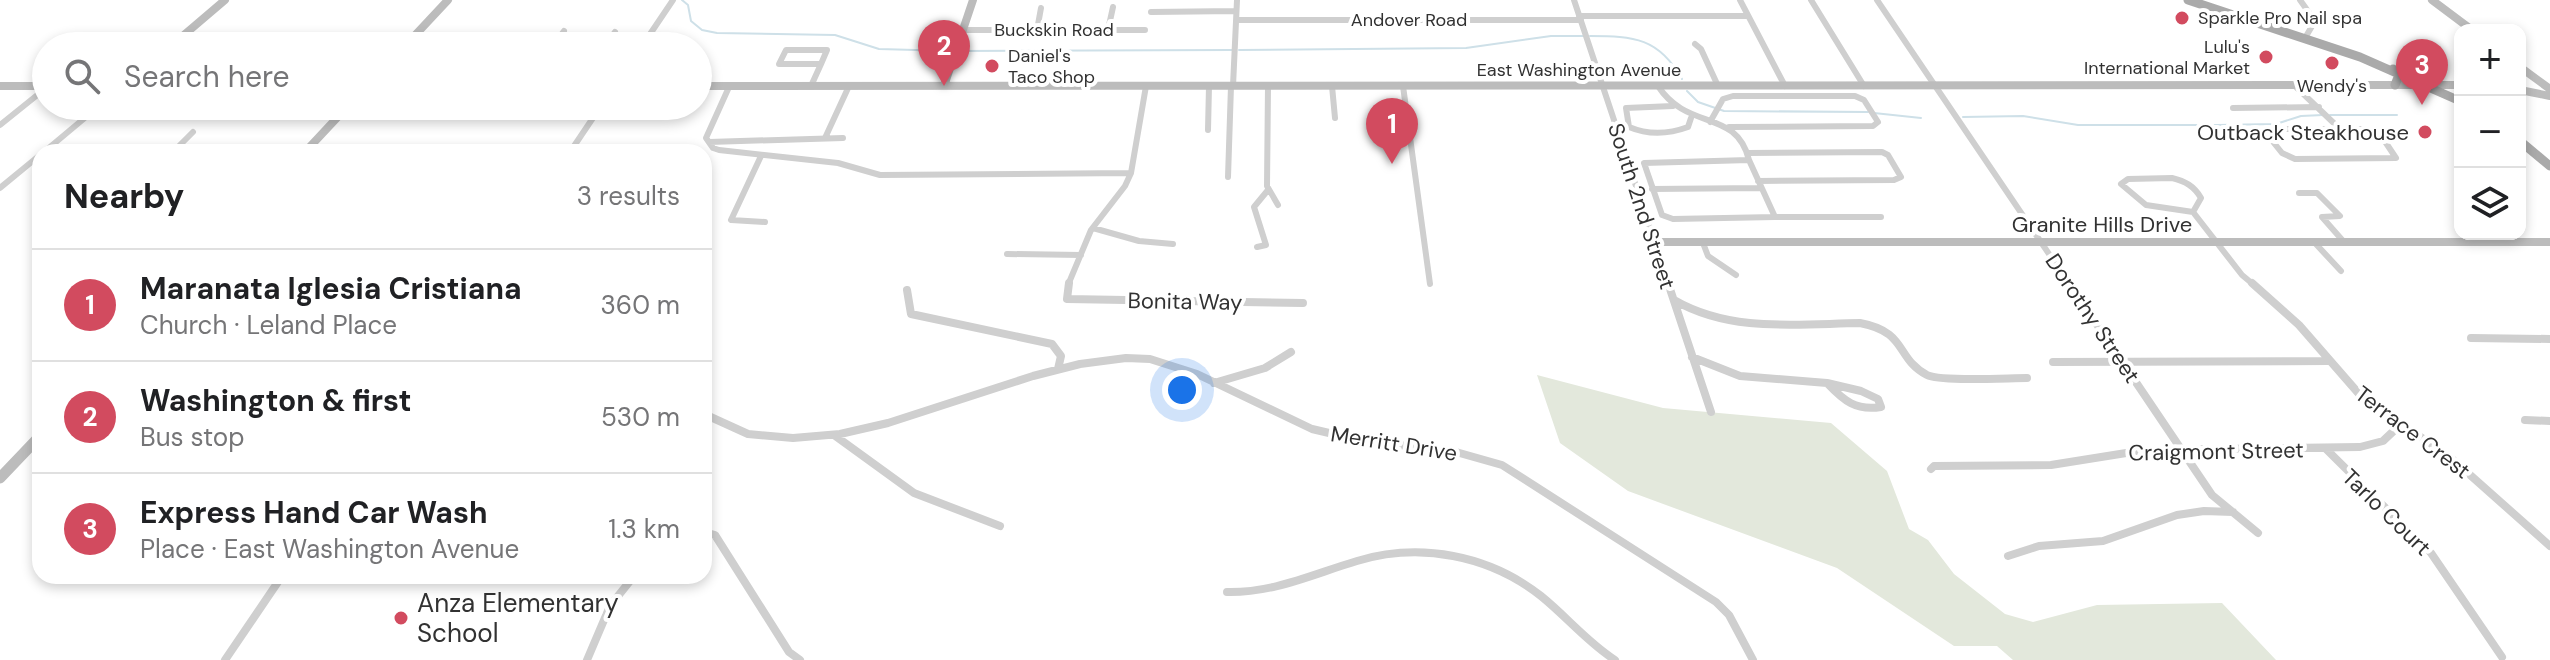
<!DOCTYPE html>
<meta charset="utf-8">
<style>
:root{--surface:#fff;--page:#f6f6f6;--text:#202124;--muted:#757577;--line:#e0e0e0;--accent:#d24b5f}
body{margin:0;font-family:"DM Sans",sans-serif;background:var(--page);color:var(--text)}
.controls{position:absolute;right:24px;top:24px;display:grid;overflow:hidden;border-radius:16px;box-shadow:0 4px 12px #0003}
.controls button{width:72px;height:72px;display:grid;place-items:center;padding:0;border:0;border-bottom:2px solid var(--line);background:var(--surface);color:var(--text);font:40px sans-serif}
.you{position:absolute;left:1182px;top:390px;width:28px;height:28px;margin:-20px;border:6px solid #fff;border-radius:50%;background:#1a73e8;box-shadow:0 0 0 12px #1a73e833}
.badge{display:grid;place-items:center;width:52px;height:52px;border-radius:50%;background:var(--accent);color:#fff;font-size:26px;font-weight:700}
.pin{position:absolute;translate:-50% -66px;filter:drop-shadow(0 2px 4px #0008)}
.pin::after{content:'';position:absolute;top:42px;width:28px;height:24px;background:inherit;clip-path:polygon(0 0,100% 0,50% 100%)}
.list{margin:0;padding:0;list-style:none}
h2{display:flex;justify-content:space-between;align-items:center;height:104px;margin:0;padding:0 32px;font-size:34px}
h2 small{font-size:26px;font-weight:400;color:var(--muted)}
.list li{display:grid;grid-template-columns:52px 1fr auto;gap:24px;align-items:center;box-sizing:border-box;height:112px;padding:0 32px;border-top:2px solid var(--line)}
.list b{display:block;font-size:30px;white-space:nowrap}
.list p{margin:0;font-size:26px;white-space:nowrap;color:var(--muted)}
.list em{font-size:26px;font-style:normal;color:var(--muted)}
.icon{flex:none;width:44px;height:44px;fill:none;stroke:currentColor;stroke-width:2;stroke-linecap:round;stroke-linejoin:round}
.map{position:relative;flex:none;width:2550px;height:660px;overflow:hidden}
.search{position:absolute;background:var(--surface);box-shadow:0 4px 12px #0003;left:32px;top:32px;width:680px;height:88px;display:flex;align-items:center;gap:20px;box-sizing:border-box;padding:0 28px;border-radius:44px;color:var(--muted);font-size:30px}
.panel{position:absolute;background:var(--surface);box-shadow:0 4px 12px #0003;left:32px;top:144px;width:680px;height:440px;border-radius:24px}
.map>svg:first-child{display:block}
</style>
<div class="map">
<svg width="2550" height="660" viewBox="0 0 2550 660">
<rect width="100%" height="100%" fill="#fff"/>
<path fill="#e3e8dc" d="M1537 375 1663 408 1831 423 1887 471 1909 529 1928 540 1954 574 2005 614 2033 622 2097 605 2222 603 2276 660H2013L1997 646H1954L1837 568 1628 491 1560 443Z"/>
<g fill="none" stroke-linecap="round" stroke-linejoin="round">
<path stroke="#cee0e8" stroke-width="2" d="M682 0 688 5 691 21 702 30 717 33 835 35 879 49 952 51
M1590 36C1634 36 1659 38 1682 79
M1239 50 1466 48 1551 36H1583
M959 51 1232 50
M1687 91 1698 102 1724 111 1868 112
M1874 113 1921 118
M2330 115H2397
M1963 117 2023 116 2078 125H2217L2276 124 2301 116 2323 115"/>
<path stroke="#cfcfcf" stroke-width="6" d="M1574 0 1669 285
M1740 0 1785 86
M1811 0 1864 86
M1877 0 2070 285
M2300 0 2315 21 2305 38
M1151 12 1236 11
M1579 16H1748
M1236 20H1581
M963 30H1145
M1037 30 1041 8
M1108 30 1113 7
M1695 44 1701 49 1718 86
M553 46 564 31
M605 46 615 32
M642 46 673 0
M786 50H827L821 64H779Z
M811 86 821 64
M1233 86 1237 0
M1268 86 1267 186 1278 205
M1332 86 1335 118
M1403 86 1430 284
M1658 86C1688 132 1736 108 1749 160
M2295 86 2340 129
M729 87 706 138 713 148 719 150 838 163 880 175 1131 173
M1673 106 1626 108 1629 127C1648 135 1669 134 1688 127L1691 118
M2233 108 2319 107
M1710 122 1723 99 1733 96H1855L1864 100 1878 122 1873 126 1729 127
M0 125 46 88
M2270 129H2366L2382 137 2396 158 2295 159 2282 153 2266 133Z
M1208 130 1209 86
M825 138 849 86
M709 142 843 138
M44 152 99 106
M173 152 193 132
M570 152 601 106
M1747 153 1882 152 1888 155 1901 177 1894 180 1758 181
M761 156 731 220 765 222
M1749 160 1775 217 1673 219 1662 215 1644 163Z
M1228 177 1231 86
M2172 178C2185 181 2194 186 2201 198L2193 212 2146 205 2121 184 2128 179Z
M0 188 40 155
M1652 189 1761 188
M2299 193H2317L2340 216 2322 217 2344 242
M2193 212 2242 275 2254 285
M1775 217H1881
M1093 228 1139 241 1173 244
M2314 242 2341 271
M1703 243 1708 256 1736 275
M1257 247 1266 245 1254 207 1268 190
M1007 254 1081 255
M1068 285 1091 230 1125 186 1131 173 1146 86"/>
<path stroke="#cfcfcf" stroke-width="8" d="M1069 283 1067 299 1303 303
M1668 283 1711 412
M2069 283 2212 495 2258 533
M2252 283 2299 325 2360 395 2451 458 2550 546
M907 290 911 314 1052 344 1061 356 1058 369
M1674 300C1731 333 1797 324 1860 323 1908 332 1895 358 1927 375 1941 382 2007 378 2027 378
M2471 338 2550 339
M1692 357 1740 376 1827 383
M2053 362 2328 361
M1214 383 1265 368 1291 352
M1827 383 1861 391 1878 399 1881 407C1856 411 1844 401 1827 383Z
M704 414 748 434 793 438 840 434 888 423 1033 376 1080 364 1126 358 1150 359 1197 374 1312 429 1359 440 1456 452 1502 465 1716 602 1729 615 1753 660
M2525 420 2550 421
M834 435 914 493 1000 526
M2325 448 2431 553 2502 657
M1931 469 1934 466 2051 465 2145 450 2360 447 2383 441 2401 424
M704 532 715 535 789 652 800 660
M2008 556 2039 546 2103 541 2177 515 2204 511 2233 512
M1227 592C1274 593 1313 574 1357 561 1420 542 1489 555 1541 596 1567 617 1587 642 1615 660
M225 660 282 576
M587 660 610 606 634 576"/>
<path stroke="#bcbcbc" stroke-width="8" d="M2432 0 2472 30
M171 46 225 0
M405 46 448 0
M2520 67 2550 89
M0 86H46
M698 86 2460 85
M944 86 973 0
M2520 90 2550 96
M305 152 348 106
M1653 242H2550"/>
<path stroke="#bcbcbc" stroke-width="11" d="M0 478 40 436"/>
<path stroke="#aaa" stroke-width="9" d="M2188 0 2360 57 2460 101
M2393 69 2399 75 2395 85
M2520 141 2550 166"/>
</g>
<g fill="#d24b5f" stroke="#fff" stroke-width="3">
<circle cx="2182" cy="18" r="8"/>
<circle cx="2266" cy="57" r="8"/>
<circle cx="2332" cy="63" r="8"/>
<circle cx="992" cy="66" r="8"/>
<circle cx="2425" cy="132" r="8"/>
<circle cx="401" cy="618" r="8"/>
</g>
<g text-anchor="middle" stroke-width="8" stroke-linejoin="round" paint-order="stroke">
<g font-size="18" fill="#323232" stroke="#fff" text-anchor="start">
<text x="2198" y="24">Sparkle Pro Nail spa</text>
<text x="2250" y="53" text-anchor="end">Lulu's<tspan x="2250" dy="21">International Market</tspan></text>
<text x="1008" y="62">Daniel's<tspan x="1008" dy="21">Taco Shop</tspan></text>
<text x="2332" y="92" text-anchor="middle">Wendy's</text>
</g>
<g font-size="18" fill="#323232" stroke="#fff">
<text x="1409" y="26">Andover Road</text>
<text x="1054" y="36">Buckskin Road</text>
<text x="1579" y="76">East Washington Avenue</text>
</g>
<g font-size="22" fill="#323232" stroke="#fff" text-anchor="end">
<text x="2409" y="140">Outback Steakhouse</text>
</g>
<g font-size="22" fill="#323232" stroke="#fff">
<text transform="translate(1642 206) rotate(72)" y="8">South 2nd Street</text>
<text x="2102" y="232">Granite Hills Drive</text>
<text transform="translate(1185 301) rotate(1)" y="8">Bonita Way</text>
<text transform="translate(2093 318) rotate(56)" y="8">Dorothy Street</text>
<text transform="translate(2413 432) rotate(37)" y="8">Terrace Crest</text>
<text transform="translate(1394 443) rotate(9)" y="8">Merritt Drive</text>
<text transform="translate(2216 451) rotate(-1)" y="8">Craigmont Street</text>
<text transform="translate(2387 512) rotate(44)" y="8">Tarlo Court</text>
</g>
<g font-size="26" fill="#323232" stroke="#fff" text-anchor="start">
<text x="417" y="612">Anza Elementary<tspan x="417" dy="30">School</tspan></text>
</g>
</g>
</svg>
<div class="controls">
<button>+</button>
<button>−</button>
<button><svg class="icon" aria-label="layers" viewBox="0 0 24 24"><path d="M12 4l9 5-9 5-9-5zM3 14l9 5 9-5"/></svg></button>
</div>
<div class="you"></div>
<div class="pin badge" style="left:1392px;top:164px">1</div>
<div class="pin badge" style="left:944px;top:86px">2</div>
<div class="pin badge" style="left:2422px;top:105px">3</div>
<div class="search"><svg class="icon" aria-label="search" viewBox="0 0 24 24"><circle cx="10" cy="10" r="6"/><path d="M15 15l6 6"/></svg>Search here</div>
<section class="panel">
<h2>Nearby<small>3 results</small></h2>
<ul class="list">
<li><span class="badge">1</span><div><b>Maranata Iglesia Cristiana</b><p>Church · Leland Place</p></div><em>360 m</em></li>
<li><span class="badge">2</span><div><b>Washington &amp; first</b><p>Bus stop</p></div><em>530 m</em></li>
<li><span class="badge">3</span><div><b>Express Hand Car Wash</b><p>Place · East Washington Avenue</p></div><em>1.3 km</em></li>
</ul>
</section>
</div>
